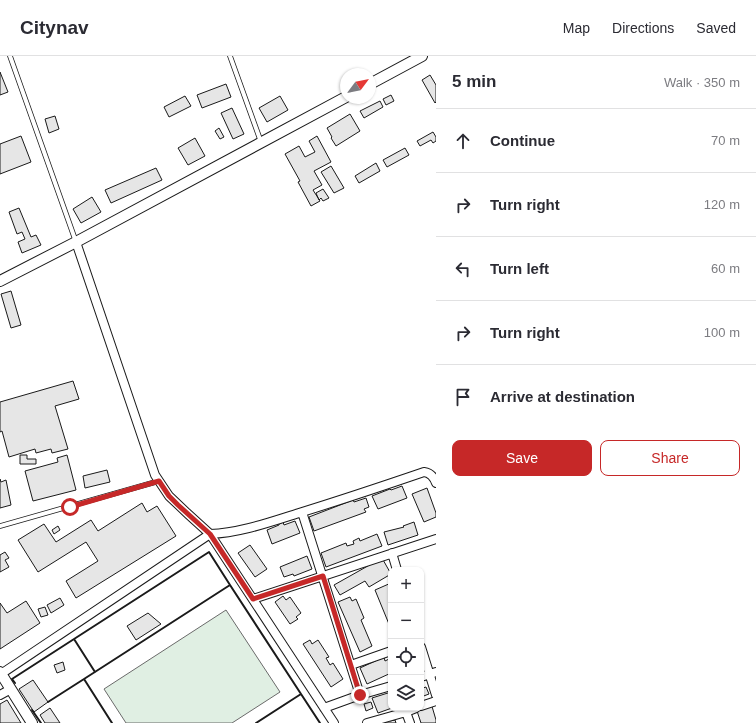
<!DOCTYPE html>
<meta charset="utf-8">
<style>
:root{--surface:#fff;--page:#f2f2f3;--text:#2b2b33;--muted:#7c7c81;--line:#e1e1e2;--accent:#c62828}
body{margin:0;font-family:Arial,sans-serif;background:var(--page);color:var(--text)}
.controls{position:absolute;right:12px;bottom:12px;display:grid;overflow:hidden;border-radius:8px;box-shadow:0 1px 3px #0004}
.controls button{width:36px;height:36px;display:grid;place-items:center;padding:0;border:0;border-bottom:1px solid var(--line);background:var(--surface);color:var(--text);font:20px sans-serif}
.compass{position:absolute;left:340px;top:12px;width:36px;height:36px;border-radius:50%;background:var(--surface);box-shadow:0 1px 3px #0004;rotate:58deg}
.stop{position:absolute;width:12px;height:12px;margin:-9px;border:3px solid #c62828;border-radius:50%;background:#fff}
.stop.end{background:#c62828;border-color:#fff;box-shadow:0 1px 4px #0008}
.list{margin:0;padding:0;list-style:none}
h2{display:flex;justify-content:space-between;align-items:center;height:52px;margin:0;padding:0 16px;font-size:17px}
h2 small{font-size:13px;font-weight:400;color:var(--muted)}
.list li{display:grid;grid-template-columns:26px 1fr auto;gap:12px;align-items:center;box-sizing:border-box;height:64px;padding:0 16px;border-top:1px solid var(--line)}
.list b{display:block;font-size:15px;white-space:nowrap}
.list em{font-size:13px;font-style:normal;color:var(--muted)}
.actions{display:flex;gap:8px;padding:12px 16px}
.actions a{flex:1;padding:9px 0;border:1px solid var(--accent);border-radius:8px;text-align:center;font-size:14px;color:var(--accent)}
.actions .main{background:var(--accent);color:#fff}
.icon{flex:none;width:22px;height:22px;fill:none;stroke:currentColor;stroke-width:2;stroke-linecap:round;stroke-linejoin:round}
.map{position:relative;flex:none;width:436px;height:667px;overflow:hidden}
header{display:flex;align-items:center;gap:24px;box-sizing:border-box;height:56px;padding:0 20px;background:var(--surface);border-bottom:1px solid var(--line)}
header strong{font-size:19px}
nav{display:flex;gap:22px;margin-inline-start:auto;font-size:14px}
main{display:flex}
aside{flex:1;background:var(--surface)}
.map>svg:first-child{display:block}
</style>
<header>
<strong>Citynav</strong>
<nav><a>Map</a><a>Directions</a><a>Saved</a></nav>
</header>
<main>
<div class="map">
<svg width="436" height="667" viewBox="0 0 436 667">
<rect width="100%" height="100%" fill="#fff"/>
<path fill="#e0efe3" stroke="#6a6a6a" d="M226 554 280 636 232 667H126L104 633Z"/>
<path fill="#e6e6e6" stroke="#1a1a1a" d="M0 16 8 36 0 39Z
M430 19 436 29V46L435 47 422 24Z
M226 28 231 41 202 52 197 39Z
M391 39 394 45 386 49 383 43Z
M185 40 191 50 169 61 164 51Z
M280 40 288 54 267 66 259 52Z
M380 45 383 51 364 62 360 55Z
M232 52 244 78 233 83 221 57Z
M350 58 360 75 336 90 331 82 332 81 327 72Z
M55 60 59 73 49 77 45 63Z
M219 72 224 81 220 83 215 75Z
M433 76 436 81V85L433 87 431 84 420 90 417 85Z
M21 80 31 106 0 118V88Z
M317 80 331 106 314 115 322 129 313 134 320 145 311 150 298 126 300 125 285 98 299 90 305 101 315 96 309 85Z
M195 82 205 100 188 109 178 92Z
M405 92 409 99 387 111 383 104Z
M376 107 380 115 359 127 355 120Z
M331 110 344 132 334 137 321 116Z
M156 112 162 124 111 147 105 134Z
M323 133 329 142 323 145 321 142 319 144 316 137Z
M92 141 101 156 81 167 73 153Z
M19 152 31 181 36 179 41 189 22 197 18 186 25 183 22 176 17 178 9 156Z
M11 235 21 269 11 272 1 238Z
M73 325 79 343 55 350 68 393 52 397 51 393 36 397 35 393 9 401 2 375 0 376V346Z
M20 399H27V403H36V408H20Z
M67 399 76 434 33 445 25 415 58 406 57 402Z
M107 414 110 426 85 432 83 420Z
M0 423 1 426 6 424 11 449 0 452Z
M402 430 407 442 378 453 372 440 390 433 391 434Z
M427 432 436 457V461L424 466 412 438Z
M366 442 369 451 364 453 366 456 314 475 309 461 353 444 354 446Z
M142 447 147 456 157 450 176 480 76 542 66 525 98 505 86 486 38 516 18 484 44 468 56 486 91 464 98 475Z
M295 465 300 477 272 488 267 474 279 469V468L283 466 284 469Z
M414 466 418 479 388 489 384 476 404 471 403 470Z
M58 470 60 474 54 478 52 474Z
M377 478 382 490 326 511 321 497 346 487 347 490 354 488 353 485 359 482 360 485Z
M250 489 267 513 255 521 238 497Z
M5 496 9 502 5 504 9 511 0 516V499Z
M307 500 312 513 294 520 293 518 284 521 280 511Z
M382 502 391 518 369 531 365 525 340 539 334 529Z
M391 527V573L375 534Z
M283 540 286 544 290 541 301 557 296 561 298 563 290 568 275 546Z
M350 541 352 545 356 543 364 562 361 564 372 590 360 596 338 546Z
M60 542 64 549 51 557 47 549Z
M26 545 40 567 0 593V547L7 557Z
M45 551 48 559 41 561 38 553Z
M148 557 161 568 136 584 127 570Z
M310 584 312 588 318 584 329 601 326 602 330 609 333 607 343 623 331 631 303 588Z
M384 601 385 605 391 602V617L367 628 360 612Z
M63 606 65 614 57 617 54 609Z
M33 624 48 646 34 656 19 633Z
M421 628 423 632 426 631 429 638 421 641Z
M391 636V652H392L378 657 372 642Z
M7 644 21 667H0V648Z
M371 646 373 652 366 655 364 648Z
M431 647 436 664V667H421L416 652Z
M50 652 60 667H45L40 659Z
M388 661 390 665 395 664 396 667H377Z"/>
<g fill="none" stroke-linecap="round" stroke-linejoin="round">
<g stroke="#1a1a1a" stroke-width="5.5">
<path id="service" d="M10 0 76 186
M230 0 261 86
M0 470 159 425"/>
</g>
<g stroke="#1a1a1a" stroke-width="10">
<path id="minor" d="M76 186 155 419 169 440 188 458 210 478 334 667
M302 456 360 639
M392 497 397 514
M253 543 436 483
M421 591 436 639
M351 609 391 595
M1 618 210 478C240 477 270 466 299 457 341 444 383 430 424 416 431 417 434 421 436 427
M421 621 436 616
M0 639 11 633
M421 650 436 645
M324 652 360 639 391 630
M406 656 416 652
M367 667 406 656 410 667"/>
</g>
<g stroke="#1a1a1a" stroke-width="12">
<path id="tertiary" d="M370 28 422 0
M0 225 76 186 346 41
M0 616 32 667"/>
</g>
<use href="#service" stroke="#fff" stroke-width="4"/>
<use href="#minor" stroke="#fff" stroke-width="8"/>
<use href="#tertiary" stroke="#fff" stroke-width="10"/>
<path stroke="#1a1a1a" stroke-width="2" d="M74 583 95 616
M15 627 12 623 209 496 230 529
M301 638 320 667
M48 646 84 623
M32 654 41 667
M112 667 84 623 230 529 301 638 256 667"/>
</g>
<g fill="none" stroke-linecap="round" stroke-linejoin="round">
<path stroke="#c62828" stroke-width="5" d="M70 451 159 425 169 440 178 449 210 478 253 543 323 520 360 639"/>
</g>
</svg>
<div class="controls">
<button>+</button>
<button>−</button>
<button><svg class="icon" aria-label="locate" viewBox="0 0 24 24"><circle cx="12" cy="12" r="6"/><path d="M12 2v4M12 18v4M2 12h4M18 12h4"/></svg></button>
<button><svg class="icon" aria-label="layers" viewBox="0 0 24 24"><path d="M12 4l9 5-9 5-9-5zM3 14l9 5 9-5"/></svg></button>
</div>
<svg class="compass" viewBox="-18 -18 36 36"><path d="M0-13l5 13h-10z" fill="#e53935"/><path d="M0 13l5-13h-10z" fill="#7c7c81"/></svg>
<div class="stop" style="left:70px;top:451px"></div>
<div class="stop end" style="left:360px;top:639px"></div>
</div>
<aside>
<h2>5 min<small>Walk · 350 m</small></h2>
<ul class="list">
<li><svg class="icon" aria-label="ahead" viewBox="0 0 24 24"><path d="M12 20V5M6 11l6-6 6 6"/></svg><div><b>Continue</b></div><em>70 m</em></li>
<li><svg class="icon" aria-label="right" viewBox="0 0 24 24"><path d="M7 20v-9h11M14 6l5 5-5 5"/></svg><div><b>Turn right</b></div><em>120 m</em></li>
<li><svg class="icon" aria-label="left" viewBox="0 0 24 24"><path d="M17 20v-9H6M10 6l-5 5 5 5"/></svg><div><b>Turn left</b></div><em>60 m</em></li>
<li><svg class="icon" aria-label="right" viewBox="0 0 24 24"><path d="M7 20v-9h11M14 6l5 5-5 5"/></svg><div><b>Turn right</b></div><em>100 m</em></li>
<li><svg class="icon" aria-label="arrive" viewBox="0 0 24 24"><path d="M6 21V4h12l-3 4 3 4H6"/></svg><div><b>Arrive at destination</b></div></li>
</ul>
<div class="actions"><a class="main">Save</a><a>Share</a></div>
</aside>
</main>
